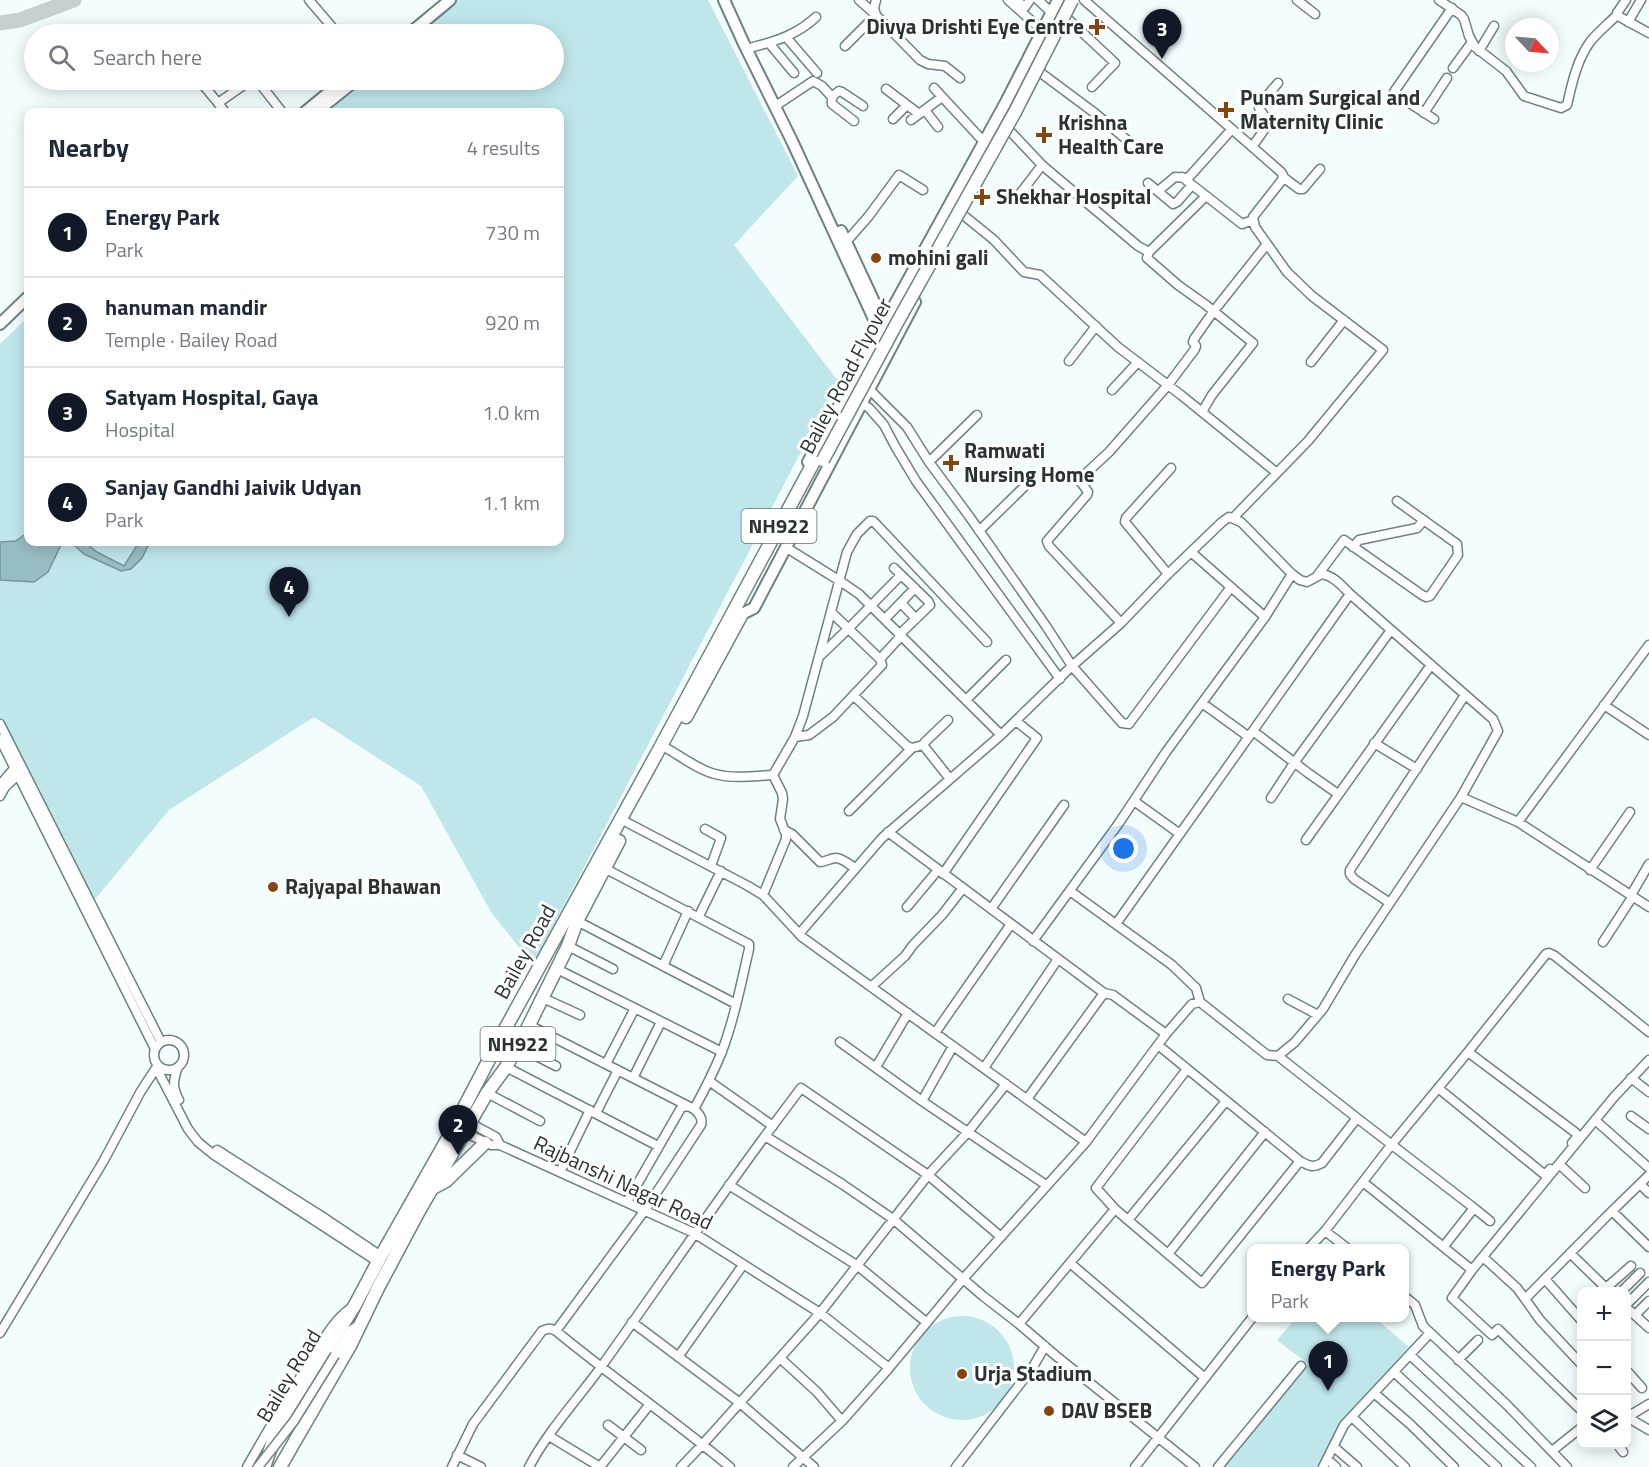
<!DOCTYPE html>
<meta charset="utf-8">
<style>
:root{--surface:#fff;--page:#f2f2f3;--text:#1f2937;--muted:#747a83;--line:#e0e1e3;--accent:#111827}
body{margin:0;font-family:"Titillium Web",sans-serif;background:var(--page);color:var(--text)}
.controls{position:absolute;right:18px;bottom:18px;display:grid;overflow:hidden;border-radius:12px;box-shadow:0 3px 15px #0003}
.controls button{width:54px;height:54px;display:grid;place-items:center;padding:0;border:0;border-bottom:2px solid var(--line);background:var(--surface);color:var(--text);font:30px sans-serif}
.compass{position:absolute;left:1505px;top:18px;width:54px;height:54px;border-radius:50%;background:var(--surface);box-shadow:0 3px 15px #0003;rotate:116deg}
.you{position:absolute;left:1124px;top:849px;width:21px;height:21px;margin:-15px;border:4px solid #fff;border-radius:50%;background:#1a73e8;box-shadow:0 0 0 9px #1a73e833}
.badge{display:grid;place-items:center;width:39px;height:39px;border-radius:50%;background:var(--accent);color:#fff;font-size:20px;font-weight:700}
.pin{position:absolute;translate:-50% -50px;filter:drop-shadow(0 2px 3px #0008)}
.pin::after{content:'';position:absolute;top:32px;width:21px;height:18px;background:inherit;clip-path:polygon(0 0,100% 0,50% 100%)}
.popup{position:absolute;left:1247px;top:1244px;width:162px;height:78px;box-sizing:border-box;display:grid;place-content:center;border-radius:12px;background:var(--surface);filter:drop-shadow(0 2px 4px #0005);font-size:20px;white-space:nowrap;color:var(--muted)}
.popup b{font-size:22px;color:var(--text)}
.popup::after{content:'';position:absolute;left:50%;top:100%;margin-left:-12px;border:12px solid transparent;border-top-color:var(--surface)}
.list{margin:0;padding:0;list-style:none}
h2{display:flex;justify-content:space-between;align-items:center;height:78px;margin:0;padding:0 24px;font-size:26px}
h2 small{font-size:20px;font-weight:400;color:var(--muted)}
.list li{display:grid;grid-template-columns:39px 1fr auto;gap:18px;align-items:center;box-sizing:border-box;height:90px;padding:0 24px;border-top:2px solid var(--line)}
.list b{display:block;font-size:22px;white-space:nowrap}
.list p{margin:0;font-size:20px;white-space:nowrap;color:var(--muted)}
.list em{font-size:20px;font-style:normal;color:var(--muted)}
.icon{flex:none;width:33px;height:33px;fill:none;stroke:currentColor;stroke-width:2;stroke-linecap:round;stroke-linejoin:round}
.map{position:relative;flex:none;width:1649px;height:1467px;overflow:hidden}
.search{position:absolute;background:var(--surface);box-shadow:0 3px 15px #0003;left:24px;top:24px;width:540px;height:66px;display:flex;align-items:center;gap:15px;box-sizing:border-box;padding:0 21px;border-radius:33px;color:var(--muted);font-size:22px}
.panel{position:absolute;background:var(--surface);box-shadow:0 3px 15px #0003;left:24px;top:108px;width:540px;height:438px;border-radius:12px}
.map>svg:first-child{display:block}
</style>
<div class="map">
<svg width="1649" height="1467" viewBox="0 0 1649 1467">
<rect width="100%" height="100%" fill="#f3fdfe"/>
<path fill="#bfe7eb" d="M446 0H708L798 176 734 245 838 381 533 965 491 912 421 786 314 717 169 810 92 903 0 722V344L28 317V542H560V112H319L356 80H554V34H407Z
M910 1368a52 52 0 1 1 104 0a52 52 0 1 1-104 0Z
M1296 1318H1375L1409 1347 1351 1412 1320 1467H1223L1308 1364 1277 1340Z"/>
<path fill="#97bfc3" stroke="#769598" stroke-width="1.5" d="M28 532V542H84L97 552 124 566 136 547 137 542H150L142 558 131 569 121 571 84 554 73 544 61 545 48 572 34 582 0 580V542L16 541Z"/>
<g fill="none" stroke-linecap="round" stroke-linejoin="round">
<path stroke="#c6d0d0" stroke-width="15" d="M0 23 20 20 74 0"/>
<g stroke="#6c8284" stroke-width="11">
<path id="minor" d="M309 0 338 34
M876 0 874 8 876 15 920 60 928 64 945 66 960 78
M1008 0 1043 31
M1016 0 1025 7 1030 0
M1038 0 1051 12
M1084 0 1281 172 1283 175 1282 180 1253 217 1255 227 1287 272 1312 296 1383 350 1308 441 1233 518
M1297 0 1315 14
M1439 0 1461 15 1464 19 1469 36 1475 47 1506 71 1524 96 1561 108 1567 105C1572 83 1577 60 1590 42 1598 32 1608 24 1617 15
M1626 0 1617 13 1618 16 1649 33
M1068 19 1115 63 1092 87
M1628 22 1641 0
M165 31 168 34
M786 37 817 73
M769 43 794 73
M845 46 876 15 859 0
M753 47C777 41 798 34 816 17
M1479 51 1494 26
M1453 68 1472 42
M1041 73 1096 114 1133 145
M199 80 218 103
M257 80 282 112
M934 88 984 142
M886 89 919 114
M780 103 813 81 822 86 832 97
M925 110 938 127
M225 112 218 103 251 80
M1424 113 1447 78
M893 119 907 105
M1434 119 1397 95 1394 92 1452 8
M911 120 942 97
M854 121 832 104C831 98 833 95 839 91L842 92 863 106
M1010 131 1042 165 1138 246 1149 252 1206 196
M1252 147 1269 123 1259 108V105L1278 83
M1182 177 1242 224 1253 220
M1283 177 1299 189H1303L1320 169
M1148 183 1173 204 1177 202 1192 185
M1158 191 1175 177 1186 178 1190 176 1232 129
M1016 199 1042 165
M962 214 994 240 1024 272 1040 275 1118 347 1181 395 1277 473
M846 242 868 217 899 175 923 190
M1149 252 1147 258 1178 285 1206 305 1253 343 1212 395 1202 412
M1069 361 1096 326
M1311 362 1344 320
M869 389 907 427 929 462 969 516 1046 626 1072 666 1122 723 1129 724 1131 721 1231 587
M1112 390 1138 362
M846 392 869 408 884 425 895 446 916 481 1060 679
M929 462 977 415
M979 531 1028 483
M1353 547 1359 540 1417 528 1424 520
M787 548 840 581 859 594 1001 735
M1191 552 1265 617
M894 568 928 601 930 605 900 634
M1168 574 1125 522 1126 518 1171 468
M1317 576 1344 540 1422 595 1426 597 1430 596 1458 555 1457 544 1397 501
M901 603 916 619
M885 619 915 588
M1121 623 1049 546 1047 541 1087 495 1088 492 1080 481 1081 478 1109 452 1168 385 1195 349 1196 346 1193 342 1194 339 1213 312 1267 244
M821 655 848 629 901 575
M880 659 901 636
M854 696 907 746 912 748 923 745
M966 700 1006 660
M1202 703 1249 737
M1604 705 1649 735
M948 720 925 742 923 745 950 779
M0 724 161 1042
M1253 731 1308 773 1338 794
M795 737 809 735 833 717 882 665 880 659 832 613
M0 739 155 1049
M1374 743 1417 769
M668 749C683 758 699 770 715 774 734 779 754 776 773 775L795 737 803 716 847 552 857 534 870 521H873L877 525 987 642
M0 785 17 765
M0 796 5 787 20 773
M1271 798 1294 763 1391 630
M1134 801 1180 834
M849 811 912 748
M1518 822 1649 645
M628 823 748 886 763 895 802 937 1086 1142
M705 829 721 838 711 866
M784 830 792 834 820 862C826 862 830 858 836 858 842 858 850 865 855 868
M888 832 1104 993 1027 1099
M1306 840 1431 665
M604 868 749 944V949C741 984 734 1020 721 1054 713 1073 704 1091 694 1109
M1590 870 1630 812
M943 874 1037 738 1016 721
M1070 891 1172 965 1196 988 1200 1002
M763 895 786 839V834L780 819 783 799 782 793 773 775
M1631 895 1649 864
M1390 903 1354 879 1350 874V870L1465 695
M907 907 938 870
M991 909 1064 805
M699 916 721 871
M577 921 736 1004
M1116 924 1350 594
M799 934 882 838 1001 735 1072 666 1121 623 1168 574 1222 522 1229 517 1241 522 1292 574 1300 580 1307 582 1322 574C1334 576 1342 586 1350 594L1493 719 1498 731 1461 797
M1033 941 1119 823 1166 752 1265 617 1292 574
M1603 942 1633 896
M568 946 613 969
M663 966 688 911
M557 969 722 1052
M871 987 905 956 913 945 942 915 963 888
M1104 993 1113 995 1166 1034
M543 998 580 1015
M1288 999 1318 1015
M935 1033 1011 924
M154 1055a15 15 0 1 1 30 0a15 15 0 1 1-30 0Z
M840 1042 922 1101 1046 1185
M1158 1045 1300 1161
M517 1046 556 1066
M1468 1052 1576 1133 1577 1137 1572 1143
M1278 1056 1357 1118 1474 1208
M606 1064 635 1008
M178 1067C173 1081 172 1087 179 1100
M506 1067 658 1146
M876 1067 908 1013
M161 1068 160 1075 188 1129 198 1142 214 1155 378 1262
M984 1068 1058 959
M633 1078 661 1022
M1631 1078 1649 1092
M709 1081 773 1126
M1438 1088 1545 1175 1550 1169
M487 1093 540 1121
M922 1101 953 1046
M596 1113 618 1070
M1631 1116 1649 1129
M1595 1120 1649 1168
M470 1123 496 1137 500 1145
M464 1132 491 1145H500L694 1233 820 1313 889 1368
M765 1136 801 1088 928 1175 1000 1236
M217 1150 326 1219 381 1256
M1559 1164 1585 1188
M560 1172 590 1110
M1363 1182 1472 1270 1614 1097 1649 1060
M1640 1184 1649 1193
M729 1185 858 1266 926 1322
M627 1202 681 1108 687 1106
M1115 1209 1096 1188 1187 1069
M1612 1211 1649 1247
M1128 1220 1226 1101
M1325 1231 1347 1248
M1444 1246 1474 1208 1490 1221
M1309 1248 1325 1231 1392 1144 1468 1052 1546 954 1549 953 1555 956 1649 1032
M1570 1253 1610 1292
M1168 1254 1265 1132
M1483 1257 1517 1288 1525 1299
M1070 1263 1205 1378
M1472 1270 1452 1298 1492 1335 1498 1329 1582 1411
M1545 1279 1582 1321
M1606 1288 1631 1266
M1621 1292 1640 1273
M1404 1296 1415 1305 1423 1326 1507 1405 1567 1467
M1626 1305 1649 1282
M1626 1307 1649 1328
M1635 1315 1649 1301
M632 1322 740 1403 814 1467
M1019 1324 1115 1209 1202 1283 1300 1161C1309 1166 1313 1168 1322 1163L1357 1118
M556 1331C613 1378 674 1420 730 1467
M0 1333 103 1162 141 1091 158 1065
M335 1355 351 1330 360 1324
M1410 1355 1531 1467
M678 1357 743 1265
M780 1358 817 1392 842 1421
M1458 1360 1478 1340
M1582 1365 1540 1320 1525 1299 1604 1219 1649 1175
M1626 1370 1642 1388
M1394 1372 1497 1467
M1374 1393 1410 1424 1454 1467
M1626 1414 1632 1420 1649 1430
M1629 1416 1649 1404
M1352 1417 1405 1467
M608 1425 641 1450
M549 1436 600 1467
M1617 1444 1623 1452
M1334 1447 1357 1467
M1552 1451 1582 1427
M457 1455 481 1467
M1327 1459 1336 1467
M247 1467C268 1430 289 1394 312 1359 323 1341 333 1320 351 1308
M452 1467 473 1424 542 1331C548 1328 551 1328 556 1331L645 1210 701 1125C703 1118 699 1114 694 1109L529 1025
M529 1467C548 1431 577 1400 601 1367 656 1290 709 1212 765 1136L842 1184 893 1219 983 1296 1019 1324 1055 1355 1195 1467
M600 1467 650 1404
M681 1467 703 1444 820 1313 928 1175 968 1132 1006 1084
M793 1467 842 1421 889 1368 963 1279 1086 1142 1166 1034 1192 1004 1200 1002 1267 1055 1278 1056 1295 1042 1323 1009 1355 955 1461 797 1518 822 1649 907
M956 1467 1033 1367 1045 1346
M1135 1467 1252 1318
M1218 1467 1301 1366
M1323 1467 1344 1425 1430 1333"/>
</g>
<g stroke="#6c8284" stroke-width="14">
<path id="major" d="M724 0 744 44 792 141 873 317 880 330 885 333
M409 34 450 0
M305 112 344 80
M316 112 356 80
M841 231 884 323 886 324
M0 324 28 297
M808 462 1006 102 1058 0
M742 614 754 608 915 302"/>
</g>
<g stroke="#6c8284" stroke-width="15">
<path id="highway" d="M686 717 742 614
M433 1188 446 1181 485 1143
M264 1467 278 1427 355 1305 381 1256 448 1138 504 1031 661 746 817 456
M280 1467 351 1344 378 1288 419 1211 487 1093 506 1067 529 1025 568 946 577 921 619 841"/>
</g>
<use href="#minor" stroke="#fff" stroke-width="8"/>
<use href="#major" stroke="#fff" stroke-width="10"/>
<use href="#highway" stroke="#fff" stroke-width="12"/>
<g stroke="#6c8284" stroke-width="11" stroke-linecap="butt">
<path id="minor-bridge" d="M258 1467 294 1421 335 1355"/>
</g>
<g stroke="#6c8284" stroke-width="15" stroke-linecap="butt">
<path id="highway-bridge" d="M823 460 898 321 1015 112 1072 0"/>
</g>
<use href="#minor-bridge" stroke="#fff" stroke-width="8"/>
<use href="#highway-bridge" stroke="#fff" stroke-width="12"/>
</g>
<g fill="#86450f" stroke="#fff" stroke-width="2">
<path d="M1094 18h6v6h6v6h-6v6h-6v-6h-6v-6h6z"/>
<path d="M1223 101h6v6h6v6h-6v6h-6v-6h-6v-6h6z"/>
<path d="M1041 126h6v6h6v6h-6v6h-6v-6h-6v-6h6z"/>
<path d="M979 188h6v6h6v6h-6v6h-6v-6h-6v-6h6z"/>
<circle cx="876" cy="258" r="6"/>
<path d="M948 454h6v6h6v6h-6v6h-6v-6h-6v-6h6z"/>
<circle cx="273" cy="887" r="6"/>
<circle cx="962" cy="1374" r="6"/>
<circle cx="1049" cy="1411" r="6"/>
</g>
<g text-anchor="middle" stroke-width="6" stroke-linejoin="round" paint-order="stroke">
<g fill="#fff" stroke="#697071" stroke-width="1.5">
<rect x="741.5" y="509" width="75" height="34" rx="4.5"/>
<rect x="480.5" y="1027" width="75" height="34" rx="4.5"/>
</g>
<g font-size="20" font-weight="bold" fill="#293334">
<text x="779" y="533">NH922</text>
<text x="518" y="1051">NH922</text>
</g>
<g font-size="21" font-weight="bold" fill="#293334" stroke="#fff" text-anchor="start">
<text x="1084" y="34" text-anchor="end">Divya Drishti Eye Centre</text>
<text x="1240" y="105">Punam Surgical and<tspan x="1240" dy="24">Maternity Clinic</tspan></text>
<text x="1058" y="130">Krishna<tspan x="1058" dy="24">Health Care</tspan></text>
<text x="996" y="204">Shekhar Hospital</text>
<text x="888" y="265">mohini gali</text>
<text x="964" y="458">Ramwati<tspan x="964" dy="24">Nursing Home</tspan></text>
<text x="285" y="894">Rajyapal Bhawan</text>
<text x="974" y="1381">Urja Stadium</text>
<text x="1061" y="1418">DAV BSEB</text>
</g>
<g font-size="21" fill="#293334" stroke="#fff">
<text transform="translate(846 376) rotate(-62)" y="7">Bailey Road Flyover</text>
<text transform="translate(525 952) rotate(-61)" y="7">Bailey Road</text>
<text transform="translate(623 1183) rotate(25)" y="7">Rajbanshi Nagar Road</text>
<text transform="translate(289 1376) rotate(-59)" y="7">Bailey Road</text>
</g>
</g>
</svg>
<div class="controls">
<button>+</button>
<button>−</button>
<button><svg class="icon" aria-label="layers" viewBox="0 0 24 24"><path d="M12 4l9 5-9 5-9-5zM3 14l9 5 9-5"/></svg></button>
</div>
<svg class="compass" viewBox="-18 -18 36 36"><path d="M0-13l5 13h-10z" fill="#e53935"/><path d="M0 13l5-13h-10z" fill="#747a83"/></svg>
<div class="you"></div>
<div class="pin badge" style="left:1328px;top:1391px">1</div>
<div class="popup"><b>Energy Park</b>Park</div>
<div class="pin badge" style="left:458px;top:1155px">2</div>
<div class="pin badge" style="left:1162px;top:59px">3</div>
<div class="pin badge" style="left:289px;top:617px">4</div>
<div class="search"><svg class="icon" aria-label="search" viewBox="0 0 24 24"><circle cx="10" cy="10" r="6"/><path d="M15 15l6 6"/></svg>Search here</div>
<section class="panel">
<h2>Nearby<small>4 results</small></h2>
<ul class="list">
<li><span class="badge">1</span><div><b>Energy Park</b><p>Park</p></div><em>730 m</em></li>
<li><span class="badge">2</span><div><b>hanuman mandir</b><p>Temple · Bailey Road</p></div><em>920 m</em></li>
<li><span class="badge">3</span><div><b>Satyam Hospital, Gaya</b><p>Hospital</p></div><em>1.0 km</em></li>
<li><span class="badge">4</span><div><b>Sanjay Gandhi Jaivik Udyan</b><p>Park</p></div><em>1.1 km</em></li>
</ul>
</section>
</div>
